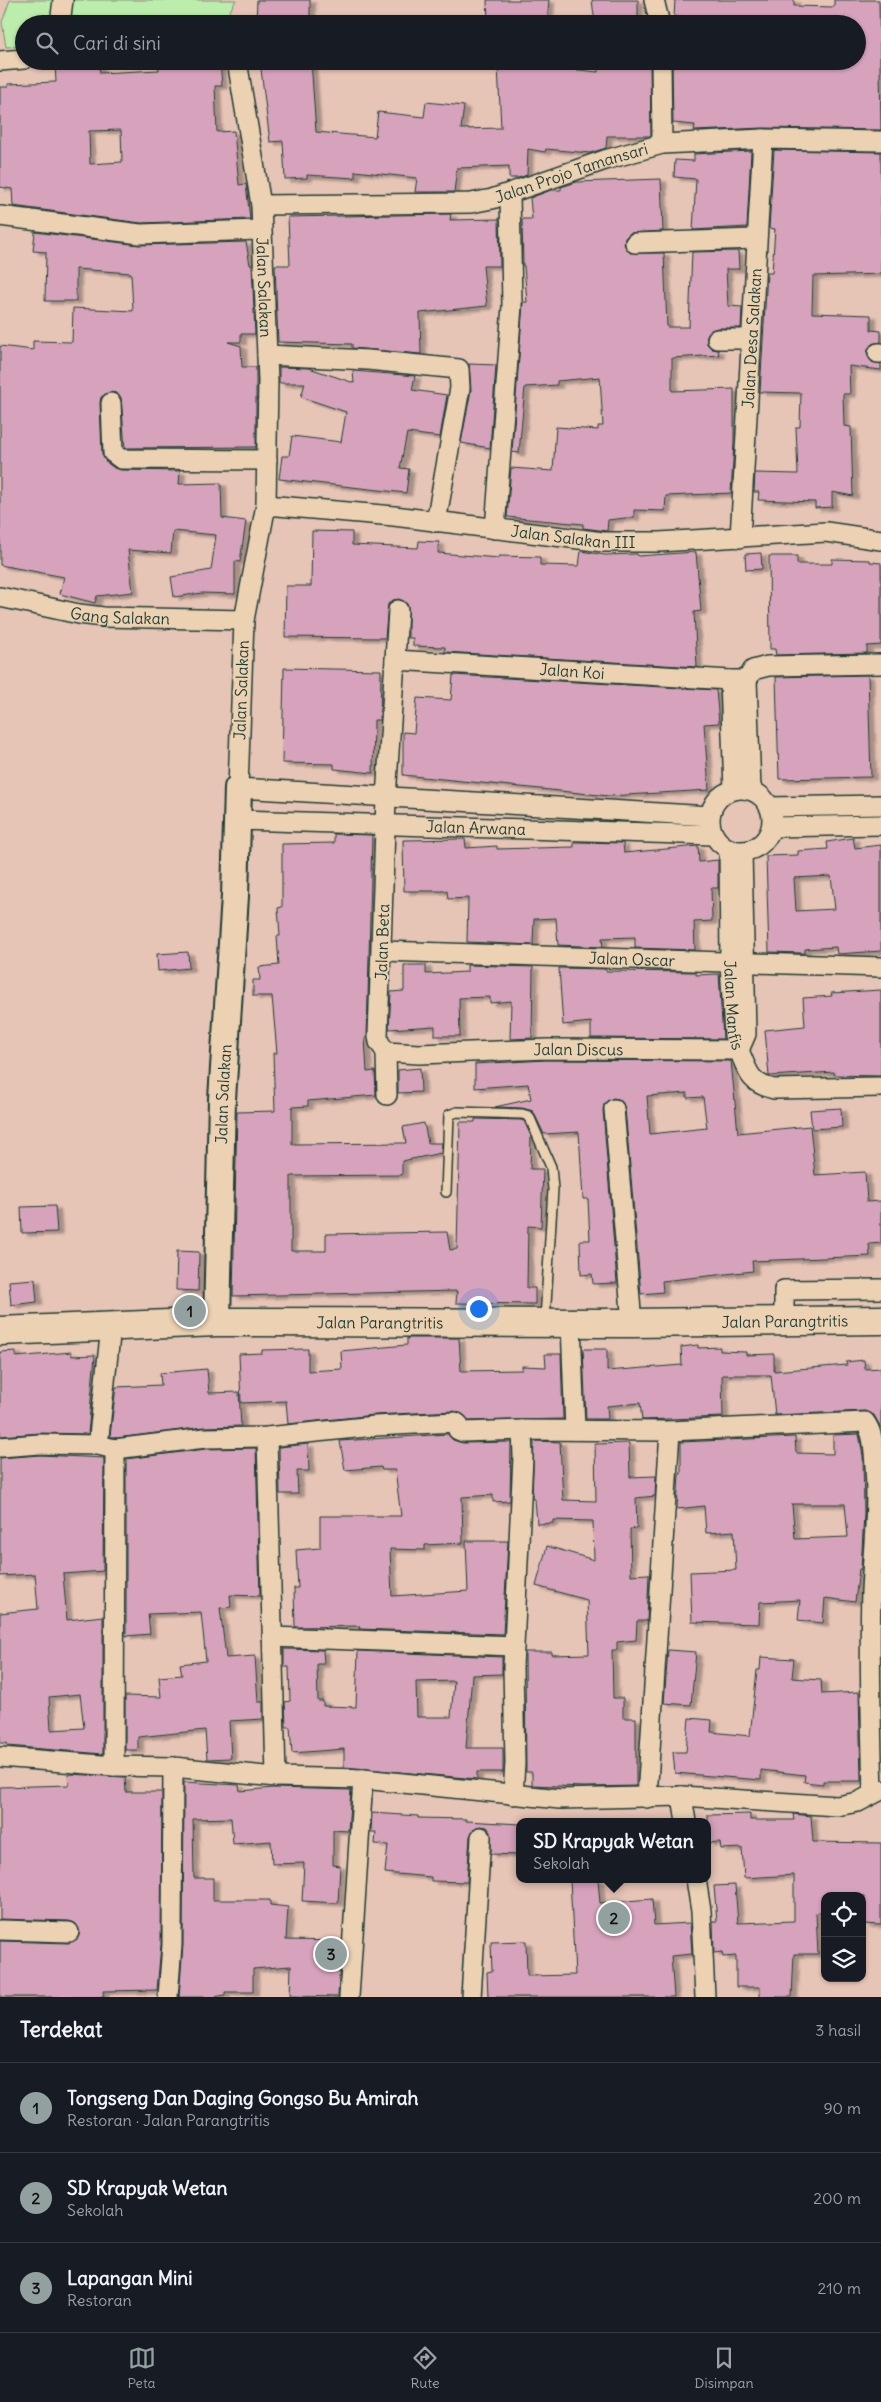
<!DOCTYPE html>
<html lang="id">
<meta charset="utf-8">
<style>
:root{--surface:#171b24;--page:#20242c;--text:#f1f3f6;--muted:#9ea1a6;--line:#363941;--accent:#92a19f}
body{margin:0;font-family:Delius,sans-serif;background:var(--page);color:var(--text)}
.controls{position:absolute;right:15px;bottom:15px;display:grid;overflow:hidden;border-radius:10px;box-shadow:0 1px 4px #0004}
.controls button{width:45px;height:45px;display:grid;place-items:center;padding:0;border:0;border-bottom:1px solid var(--line);background:var(--surface);color:var(--text);font:25px sans-serif}
.you{position:absolute;left:478px;top:1308px;width:18px;height:18px;margin:-12px;border:4px solid #fff;border-radius:50%;background:#1a73e8;box-shadow:0 0 0 8px #1a73e833}
.badge{display:grid;place-items:center;width:32px;height:32px;border-radius:50%;background:var(--accent);color:#111;font-size:16px;font-weight:700}
.pin{position:absolute;translate:-50% -50%;border:2px solid #fff;box-shadow:0 1px 5px #0006}
.popup{position:absolute;left:516px;top:1818px;width:195px;height:65px;box-sizing:border-box;display:grid;place-content:center;border-radius:10px;background:var(--surface);filter:drop-shadow(0 1px 4px #0005);font-size:16px;white-space:nowrap;color:var(--muted)}
.popup b{font-size:19px;color:var(--text)}
.popup::after{content:'';position:absolute;left:50%;top:100%;margin-left:-10px;border:10px solid transparent;border-top-color:var(--surface)}
.list{margin:0;padding:0;list-style:none}
h2{display:flex;justify-content:space-between;align-items:center;height:65px;margin:0;padding:0 20px;font-size:21px}
h2 small{font-size:16px;font-weight:400;color:var(--muted)}
.list li{display:grid;grid-template-columns:32px 1fr auto;gap:15px;align-items:center;box-sizing:border-box;height:90px;padding:0 20px;border-top:1px solid var(--line)}
.list b{display:block;font-size:19px;white-space:nowrap}
.list p{margin:0;font-size:16px;white-space:nowrap;color:var(--muted)}
.list em{font-size:16px;font-style:normal;color:var(--muted)}
.icon{flex:none;width:28px;height:28px;fill:none;stroke:currentColor;stroke-width:2;stroke-linecap:round;stroke-linejoin:round}
.map{position:relative;flex:none;width:881px;height:1997px;overflow:hidden}
.search{position:absolute;background:var(--surface);box-shadow:0 1px 4px #0004;left:15px;right:15px;top:15px;height:55px;display:flex;align-items:center;gap:12px;box-sizing:border-box;padding:0 18px;border-radius:28px;color:var(--muted);font-size:19px}
.sheet{height:335px;background:var(--surface)}
nav{display:flex;justify-content:space-around;align-items:center;box-sizing:border-box;height:70px;border-top:1px solid var(--line);background:var(--surface);font-size:14px;color:var(--muted)}
nav a{display:grid;justify-items:center;gap:2px}
nav .on{color:var(--accent)}
.map>svg:first-child{display:block}
</style>
<div class="map">
<svg width="881" height="1997" viewBox="0 0 881 1997">
<defs>
<filter id="shadow"><feDropShadow dx="5.5" dy="3" stdDeviation="1" flood-color="#0004"/></filter>
</defs>
<rect width="100%" height="100%" fill="#e6c4b6"/>
<filter id="ink" filterUnits="userSpaceOnUse"><feTurbulence type="fractalNoise" baseFrequency=".02" numOctaves="2"/><feDisplacementMap in="SourceGraphic" scale="10" xChannelSelector="R" yChannelSelector="G"/><feConvolveMatrix kernelMatrix="1 2 1 2 8 2 1 2 1" color-interpolation-filters="sRGB"/></filter>
<g filter="url(#ink)">
<path fill="#bcedac" stroke="#6e9570" d="M10 0H236L222 24H24V46L6 47 2 22Z"/>
<path fill="#d7a3bc" stroke="#1f3d34" fill-rule="evenodd" filter="url(#shadow)" d="M257 0H310V24H256Z
M487 0H549L547 24H525V18L488 20Z
M592 0H638V24H595Z
M675 0H794V6L834 7V0H879L881 130 763 128 694 131 695 125 673 123 672 61H857V24L739 23V19L674 17Z
M158 61H220L222 86H215L217 132 234 131 239 185 246 184 250 219 141 223 13 206 12 189 0 187V87H8V84L56 82 55 64 82 62V67L99 65 100 73 159 70ZM121 130 122 162 90 164 89 131Z
M260 61H311L316 132 375 137 378 112 424 117 426 102 464 106 461 129 501 128 498 66 524 65V61H552L551 67 598 72 597 61H650L651 136H607L606 148 590 153 546 149 545 152 528 149 527 175 518 178H509V166L457 168 454 192H415L417 178 355 171V178L307 175V178L285 179 283 141 270 142Z
M774 150 881 152V274L813 276 812 313 871 315V330L881 331V342L872 344 867 353 872 362 881 364V370L849 366 850 394H843L844 426 851 427 853 496 832 492V507L815 508V502L758 500 759 492H754L755 473 798 474 796 427H800L801 393 760 392 767 273H772L775 229 769 228Z
M751 151 747 227 693 230 696 179 674 177 675 160 694 161V154Z
M661 179 663 231 630 233 625 238 624 244 630 253H664L667 327H689L692 252 738 251 739 269H726L728 306 742 307 741 328H717L708 333 707 344 712 349 718 350 719 355 672 358V391L734 389V443L731 493 666 496 665 511 634 510V517L608 520 607 531 583 528V524L507 517 511 468 553 471 556 427 598 430V426H603L600 377 557 381V385L525 387 519 453 512 452 523 302H527L524 266H523L522 219H532L530 198 551 190H561V187L577 182Z
M451 214 450 220 499 219 500 266H483L487 306 420 313 421 354 352 348V344L278 342 275 265H290L288 217Z
M35 232 139 245 246 242 250 265H252L255 334H241V342H228L241 346 242 367H256V447L125 448 121 397 116 393 110 392 101 397 100 403 102 454 106 462 114 468 121 470 180 471 179 484 221 483 222 518 246 521 240 562 235 561V594L202 593 174 597 171 577 211 570 216 535 173 531 171 553 128 550 133 592 97 596 95 603 60 594 64 577 0 565V346L33 350V341L72 342 73 308 133 311 131 273 76 269V301H45L46 252 33 251Z
M469 364 496 365 490 448 461 443 471 390Z
M279 367 309 368 354 383 353 371 415 376 412 390 447 395 440 437 407 433 400 468 409 469 406 493 279 479 282 456H289L292 436 341 442 346 412 301 397 305 383H279Z
M312 531 352 532V545L418 548 419 541 439 542 438 553 499 558V556L540 557V565L579 566 581 551 605 555 637 554 638 556 696 552 701 611 694 612 697 667 445 652V647L413 646V638H408V605L399 599 393 600 388 604 385 638 285 637 286 586H311Z
M761 553 762 569 746 570 745 554Z
M769 556H797V564H832V559L870 560V562L881 563V645L867 646V653L776 655 775 649H770Z
M284 668 381 670 380 720H374L373 773 334 769V764L282 763Z
M453 675 716 690 719 723 704 724 709 790 609 796 403 775V732L414 733 417 698 451 700Z
M868 675 871 777 779 779 776 677Z
M334 834 372 835 367 1037 365 1038 367 1072 375 1071 376 1095 308 1101V1106L292 1107V1144L406 1143 403 1127 424 1123 428 1143H442L441 1153 402 1161V1175L291 1176V1251H326V1234L447 1232 450 1250 457 1249 460 1122H475V1119L521 1120 524 1121 531 1136 530 1169H543L541 1227 528 1226 527 1288H535V1304L456 1303 457 1291 233 1296 237 1112 275 1111 273 1053H277L272 996H253V980H260L259 967 279 965 277 936H280L278 908 282 907V844L334 843Z
M853 838 855 848 881 845V951L837 954 836 947 805 949V953L769 952 766 856 798 855V851L828 849 827 842ZM831 876 835 909 796 911 794 878Z
M465 839 466 848 497 846V849L574 847V842H577L623 843 624 853 698 846 699 862 718 860V888H711L712 921 694 922 695 950 635 948V937L602 938 603 947 558 945 556 918 534 919 533 945 467 942 468 898 448 899 447 891H404L403 840Z
M188 952 189 968 158 971 157 954Z
M404 965H426V974L467 972V965L533 967 532 1038 510 1039 511 1001 490 1003V997L459 998 460 1036H435V1026L389 1029 391 992 404 991Z
M559 968 605 969 606 971 696 972V975L719 974 723 1039 591 1038V1022L563 1025Z
M881 990V1076L834 1075V1072L769 1076 765 1030 805 1026 803 998 832 996 831 993Z
M546 1060 731 1061 738 1133 810 1126 815 1175 865 1172 867 1202 881 1201V1243L869 1244 870 1256 752 1261 753 1271 662 1281 663 1292 641 1294 625 1108 619 1099 613 1098 604 1104 603 1110 617 1283 593 1284 592 1274 581 1275 580 1240H590L588 1199H583L579 1132 544 1134 533 1111 522 1108 495 1107 531 1099 528 1084 475 1088V1064ZM687 1093V1098L703 1097 707 1128 650 1134 647 1096Z
M420 1068 421 1092 398 1093V1070Z
M841 1108 842 1127 812 1129 810 1110Z
M55 1206 57 1232 22 1233 21 1207Z
M177 1251 199 1252 198 1291 176 1290Z
M35 1279 37 1302 11 1305 9 1281Z
M407 1338H459L461 1371 522 1370V1366L546 1367 545 1354H561L563 1419 468 1421 464 1415 454 1411 374 1415 288 1424 286 1401 241 1403 239 1354 262 1353V1350L308 1349V1371L342 1369 341 1351 407 1345Z
M698 1345V1348L720 1347V1351L746 1352V1355L774 1354V1371L847 1365 846 1362 864 1360 865 1369 881 1368V1428L874 1415 865 1411 775 1415 771 1375H722L723 1417 642 1420 640 1403 607 1406 608 1419H586L583 1349H607V1371L682 1365 681 1347Z
M16 1351V1357L71 1352 72 1356 95 1355 88 1434 40 1433 0 1436V1352Z
M207 1369 209 1393 239 1392 241 1426 204 1427 116 1438 110 1436 116 1387 161 1385 160 1373Z
M448 1434 453 1440 463 1443 511 1442 510 1501 493 1502V1495L462 1497 463 1543 425 1545V1550L390 1549 392 1596 468 1591 466 1541H508L503 1634 359 1629 360 1626 295 1627 294 1588H298L296 1550 320 1548V1516H401L395 1470H382L381 1467 345 1470 340 1441Z
M859 1434 863 1456 864 1513 861 1569H859L855 1602 825 1598 823 1623 798 1620 800 1600 760 1602 759 1624 692 1622 690 1572 736 1570 734 1531 706 1533 704 1506 677 1509 679 1474H681V1442L795 1437 796 1453 833 1454V1435ZM792 1504H845L848 1537 795 1539Z
M534 1441 560 1442 563 1500 596 1501 595 1444 629 1443 630 1477 656 1476 655 1496 636 1498 637 1528 630 1529 631 1575 649 1574 647 1621H637L636 1640 617 1642V1650H612L613 1698H623V1718H636V1786L584 1787 532 1785V1772H526L525 1652H552V1655L589 1654 587 1600 536 1586 547 1546 594 1560 593 1521 553 1520V1523L537 1524 535 1499H532Z
M308 1444 309 1471H297L298 1494H280L279 1447Z
M256 1448 260 1596 230 1595 231 1607 220 1608 226 1658 255 1656 258 1702H263V1719L229 1721 231 1758 207 1759 205 1730 138 1737V1750H125V1696L161 1697 159 1677 182 1675 180 1664 206 1661 201 1612 148 1614 150 1634 126 1636V1459L206 1449Z
M40 1455 104 1458 103 1571 63 1574 67 1620 103 1616V1754L8 1746 7 1743H0V1613L38 1609 35 1574 0 1576V1458ZM80 1694 84 1728 51 1730 49 1697Z
M284 1649 323 1650 324 1664H317L318 1701H323V1706L356 1707 358 1651 502 1657V1674L472 1675 466 1748H503V1772H477V1779L344 1767V1749L292 1753 290 1727H286L285 1702 290 1701 289 1667H284ZM454 1681 451 1717H417L416 1682Z
M668 1650 696 1652 691 1705 664 1703Z
M761 1657 794 1659 792 1678 821 1680 822 1694 859 1692 861 1781H823V1784L804 1782 805 1775 761 1770V1780L675 1773 673 1752H686L689 1718 712 1720 711 1732 750 1736 757 1670H760Z
M68 1774 125 1777 126 1792H162L161 1945 157 1990 103 1991 104 1997H0V1941L69 1943 78 1938 80 1932 75 1923 69 1921 0 1919V1787L69 1785Z
M184 1782 239 1785 240 1791 273 1788 351 1790 348 1831 333 1830V1865L340 1866 338 1903 302 1901 304 1863 272 1864 271 1841 233 1844 231 1818 193 1819 194 1878H213V1900H270V1905L288 1907 286 1940 341 1941 338 1997 290 1996 291 1966 253 1969V1992H225V1995L214 1997H179L183 1945Z
M372 1813 418 1816V1818L466 1819V1821L520 1824V1855L491 1854V1832L487 1827 481 1826 476 1827 470 1836 467 1882 431 1881V1877L385 1873 388 1845 375 1844 376 1832H371Z
M750 1814V1820H794L793 1814 811 1816 813 1842 881 1843V1925L864 1924 865 1896H825V1912L816 1913 818 1954H794L792 1997H760V1987H736V1956L723 1957 722 1952 714 1953 713 1921H717L714 1886 735 1885 738 1923 794 1921V1875L744 1878 742 1848 721 1849 720 1842 708 1843V1815Z
M570 1879H598L600 1903 652 1899 654 1925 690 1923 692 1954 671 1956 674 1997H488L487 1972 492 1971 491 1942 526 1941 527 1976 575 1975Z"/>
<g fill="none" stroke-linecap="round" stroke-linejoin="round">
<g stroke="#1f3d34" stroke-width="12">
<path id="lane" d="M446 1192 449 1115 457 1112 522 1114 529 1116 551 1167 553 1189 545 1320"/>
</g>
<g stroke="#1f3d34" stroke-width="22">
<g id="street">
<path d="M654 0 660 24"/>
<path d="M60 24 63 0"/>
<path d="M0 61 24 59"/>
<path id="s1" d="M235 61 238 67 261 205 268 381 266 505 244 620 238 788 710 816"/>
<path d="M661 61 662 144"/>
<path id="s2" d="M261 205 471 203 492 199 605 160 662 144 763 139 881 141"/>
<path d="M0 216 140 234 261 230"/>
<path d="M635 243 756 239"/>
<path d="M717 339H751"/>
<path d="M878 353H881"/>
<path d="M267 355 368 360 459 369 460 388 436 522"/>
<path d="M111 403 113 453 121 459 267 460"/>
<path id="s3" d="M266 505 394 516 603 542H659L826 532 881 540"/>
<path d="M495 529 512 306 510 193"/>
<path id="s4" d="M740 538 763 139"/>
<path id="s5" d="M0 597 79 614 103 617 244 620"/>
<path d="M395 660 398 610"/>
<path id="s6" d="M881 664 768 666 753 670 747 680H730L395 660 386 798 378 1036 379 1042 386 1052 419 1054 547 1049 739 1050C748 1072 750 1084 774 1089L881 1087"/>
<path d="M730 680 734 790"/>
<path d="M747 680 751 790"/>
<circle cx="741" cy="820" r="31"/>
<path d="M770 807 881 805"/>
<path id="s7" d="M238 820 713 835"/>
<path d="M772 827 881 825"/>
<path id="s8" d="M729 849 730 962 734 1035 739 1050 746 1034 742 852"/>
<path id="s9" d="M383 951 881 967"/>
<path d="M386 1052 387 1095"/>
<path d="M614 1109 632 1323"/>
<path d="M784 1321V1290L881 1289"/>
<path d="M571 1323 575 1430"/>
<path d="M267 1437 276 1777"/>
<path d="M98 1445 111 1327"/>
<path d="M0 1447 40 1444 98 1445 115 1449 205 1438 267 1437 375 1426 455 1422 458 1424V1430L463 1432 522 1430 670 1431 865 1422C874 1433 874 1453 875 1466 878 1508 873 1550 871 1591 869 1658 871 1726 873 1793"/>
<path d="M272 1637 514 1646"/>
<path d="M0 1757 114 1766 173 1767 276 1777 363 1779 560 1799 682 1796 837 1806 858 1802 881 1790"/>
<path d="M114 1766 115 1449"/>
<path d="M513 1795 515 1763 513 1667 523 1457 522 1430"/>
<path d="M682 1796 686 1822"/>
<path d="M647 1798 670 1431"/>
<path d="M696 1879 701 1911 705 1997"/>
<path d="M0 1930 69 1932"/>
<path d="M168 1997 172 1945 173 1767"/>
<path d="M349 1997 363 1779"/>
<path d="M471 1997 481 1837"/>
</g>
</g>
<g stroke="#1f3d34" stroke-width="30">
<g id="secondary">
<path id="s10" d="M217 1322 222 1099 235 896 238 788"/>
</g>
</g>
<g stroke="#1f3d34" stroke-width="31">
<g id="primary">
<path id="s11" d="M0 1331 217 1322 632 1323 881 1320"/>
</g>
</g>
<use href="#lane" stroke="#ecd2b3" stroke-width="9"/>
<use href="#street" stroke="#ecd2b3" stroke-width="19"/>
<use href="#secondary" stroke="#ecd2b3" stroke-width="26"/>
<use href="#primary" stroke="#ecd2b3" stroke-width="28"/>
</g>
</g>
<g text-anchor="middle" stroke-width="4" stroke-linejoin="round" paint-order="stroke">
<g font-size="16" fill="#1f3d34" stroke="#ecd2b3">
<text dy="6" stroke="none"><textPath href="#s2" startOffset="315">Jalan Projo Tamansari</textPath></text>
<text dy="6" stroke="none"><textPath href="#s1" startOffset="229">Jalan Salakan</textPath></text>
<text dy="6" stroke="none"><textPath href="#s4" startOffset="200">Jalan Desa Salakan</textPath></text>
<text dy="6" stroke="none"><textPath href="#s3" startOffset="309">Jalan Salakan III</textPath></text>
<text dy="6" stroke="none"><textPath href="#s5" startOffset="122">Gang Salakan</textPath></text>
<text transform="translate(572 671) rotate(4)" y="6">Jalan Koi</text>
<text transform="translate(241 690) rotate(-88)" y="6">Jalan Salakan</text>
<text dy="6" stroke="none"><textPath href="#s7" startOffset="238">Jalan Arwana</textPath></text>
<text transform="translate(382 942) rotate(-88)" y="6">Jalan Beta</text>
<text dy="6" stroke="none"><textPath href="#s9" startOffset="249">Jalan Oscar</textPath></text>
<text dy="6" stroke="none"><textPath href="#s8" startOffset="156">Jalan Manfis</textPath></text>
<text dy="6" stroke="none"><textPath href="#s6" startOffset="1080">Jalan Discus</textPath></text>
<text dy="6" stroke="none"><textPath href="#s10" startOffset="228">Jalan Salakan</textPath></text>
<text dy="6" stroke="none"><textPath href="#s11" startOffset="785">Jalan Parangtritis</textPath></text>
<text dy="6" stroke="none"><textPath href="#s11" startOffset="380">Jalan Parangtritis</textPath></text>
</g>
</g>
</svg>
<div class="controls">
<button><svg class="icon" aria-label="locate" viewBox="0 0 24 24"><circle cx="12" cy="12" r="6"/><path d="M12 2v4M12 18v4M2 12h4M18 12h4"/></svg></button>
<button><svg class="icon" aria-label="layers" viewBox="0 0 24 24"><path d="M12 4l9 5-9 5-9-5zM3 14l9 5 9-5"/></svg></button>
</div>
<div class="you"></div>
<div class="pin badge" style="left:190px;top:1311px">1</div>
<div class="pin badge" style="left:614px;top:1918px">2</div>
<div class="popup"><b>SD Krapyak Wetan</b>Sekolah</div>
<div class="pin badge" style="left:331px;top:1954px">3</div>
<div class="search"><svg class="icon" aria-label="search" viewBox="0 0 24 24"><circle cx="10" cy="10" r="6"/><path d="M15 15l6 6"/></svg>Cari di sini</div>
</div>
<section class="sheet">
<h2>Terdekat<small>3 hasil</small></h2>
<ul class="list">
<li><span class="badge">1</span><div><b>Tongseng Dan Daging Gongso Bu Amirah</b><p>Restoran · Jalan Parangtritis</p></div><em>90 m</em></li>
<li><span class="badge">2</span><div><b>SD Krapyak Wetan</b><p>Sekolah</p></div><em>200 m</em></li>
<li><span class="badge">3</span><div><b>Lapangan Mini</b><p>Restoran</p></div><em>210 m</em></li>
</ul>
</section>
<nav>
<a class="on"><svg class="icon" aria-label="map" viewBox="0 0 24 24"><path d="M3 6l6-2 6 2 6-2v14l-6 2-6-2-6 2zM9 4v14M15 6v14"/></svg>Peta</a>
<a><svg class="icon" aria-label="directions" viewBox="0 0 24 24"><path d="M12 3l9 9-9 9-9-9zM9 14v-3h6M13 9l2 2-2 2"/></svg>Rute</a>
<a><svg class="icon" aria-label="saved" viewBox="0 0 24 24"><path d="M7 4h10v16l-5-4-5 4z"/></svg>Disimpan</a>
</nav>
